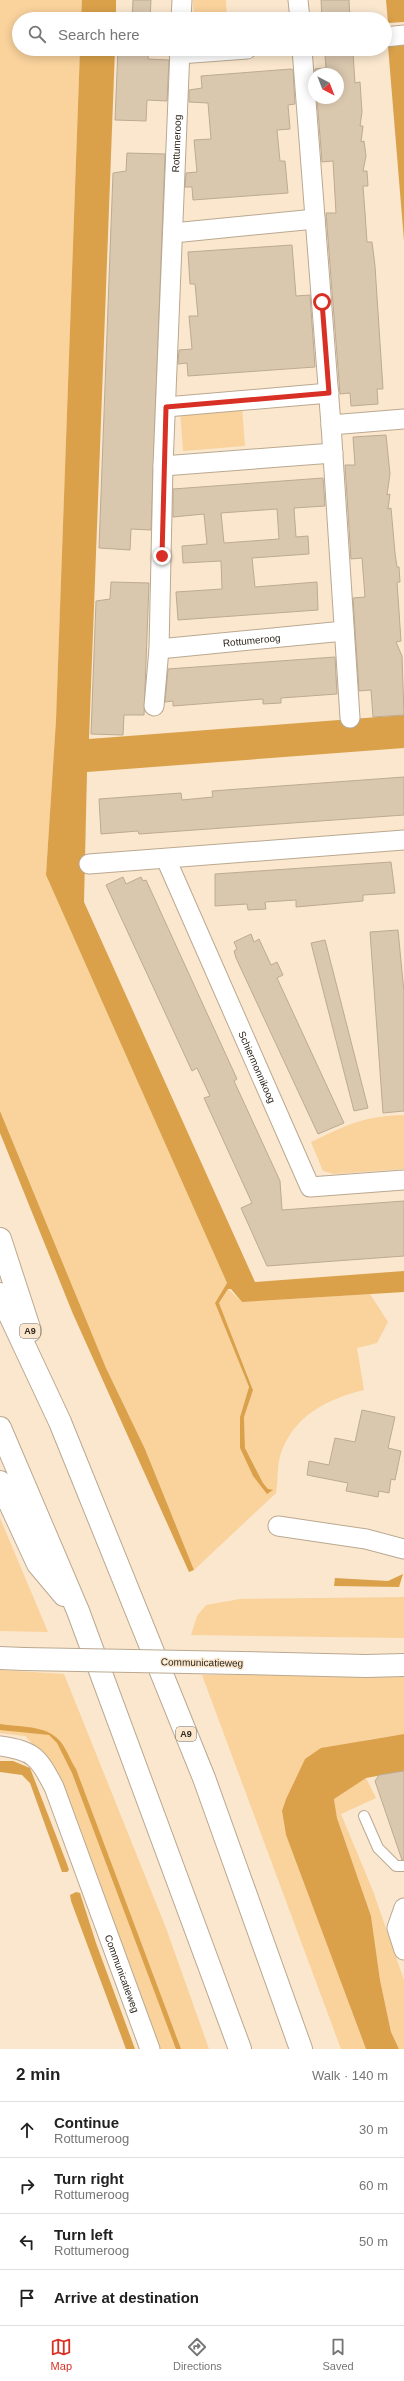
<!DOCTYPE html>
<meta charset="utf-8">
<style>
:root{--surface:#fff;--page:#f2f2f2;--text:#222;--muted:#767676;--line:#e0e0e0;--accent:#d93025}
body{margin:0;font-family:Arial,sans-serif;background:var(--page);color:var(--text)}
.compass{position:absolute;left:308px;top:68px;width:36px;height:36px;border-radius:50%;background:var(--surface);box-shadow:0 2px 10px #0003;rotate:138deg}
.stop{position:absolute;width:12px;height:12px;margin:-9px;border:3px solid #d93025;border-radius:50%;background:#fff}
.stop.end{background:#d93025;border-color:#fff;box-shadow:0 1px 4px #0008}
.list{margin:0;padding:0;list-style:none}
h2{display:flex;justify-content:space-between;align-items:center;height:52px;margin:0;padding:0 16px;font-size:17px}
h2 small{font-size:13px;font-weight:400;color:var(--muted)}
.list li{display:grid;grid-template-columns:26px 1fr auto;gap:12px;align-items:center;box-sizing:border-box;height:56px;padding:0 16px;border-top:1px solid var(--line)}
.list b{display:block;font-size:15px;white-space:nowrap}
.list p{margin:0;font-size:13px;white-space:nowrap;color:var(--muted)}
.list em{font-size:13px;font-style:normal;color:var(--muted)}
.icon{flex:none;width:22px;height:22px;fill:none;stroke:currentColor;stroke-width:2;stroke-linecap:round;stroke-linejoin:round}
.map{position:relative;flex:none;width:404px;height:2049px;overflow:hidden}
.search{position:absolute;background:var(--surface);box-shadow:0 2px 10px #0003;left:12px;right:12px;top:12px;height:44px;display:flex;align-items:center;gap:10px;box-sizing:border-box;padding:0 14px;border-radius:22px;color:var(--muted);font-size:15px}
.sheet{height:276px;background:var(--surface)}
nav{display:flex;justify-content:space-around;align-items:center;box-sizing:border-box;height:56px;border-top:1px solid var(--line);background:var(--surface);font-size:11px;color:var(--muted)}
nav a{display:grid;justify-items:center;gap:2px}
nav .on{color:var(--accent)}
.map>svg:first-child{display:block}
</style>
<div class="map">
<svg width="404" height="2049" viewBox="0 0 404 2049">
<rect width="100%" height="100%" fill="#fae7ce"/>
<path fill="#f9d29c" d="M0 0H82L81 19H19V49H80L56 720 46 875 227 1283 215 1303 249 1387 240 1417V1448L253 1476 268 1489 263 1483 245 1448 244 1417 253 1389 219 1303 228 1289 242 1302 370 1294 388 1322 377 1343 357 1348 364 1390C326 1399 292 1417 280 1456 277 1468 278 1481 276 1493L194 1570 145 1449 106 1368 0 1111Z
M193 0H226L227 19H194Z
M242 407 245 446 183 451 180 410Z
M404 1115V1169L334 1174 323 1171 311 1142C347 1125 363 1116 404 1115Z
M0 1518 48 1632 0 1631Z
M404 1597V1638L191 1635 197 1616 206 1605 240 1599Z
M0 1670 64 1674 166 1928 209 2049H159L45 1757 25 1736 0 1733Z
M404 1674V1734L366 1740 305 1759 286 1799 282 1812 286 1835 366 2049H341L202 1675Z
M366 1778 376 1798 341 1814 373 1891 404 1980V2049H399L391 2032 380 1980 371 1916 337 1818 334 1798Z"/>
<path fill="#daa14a" d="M82 0H116V19H81Z
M386 0H404V22L388 23Z
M404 45V241L388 46Z
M80 49H115L89 739 404 715V748L87 772 84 902 255 1282 404 1271V1292L242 1302 231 1289H228L219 1303 253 1390 244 1417 245 1448 263 1483 268 1489 273 1490 267 1494 253 1476 240 1448V1417L249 1387 215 1303 227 1283 46 875 56 720Z
M0 1111 106 1368 145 1449 194 1570 189 1572 73 1314 0 1133Z
M403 1574 399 1587 334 1586 335 1578 388 1581Z
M0 1724C18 1727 46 1725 59 1740 66 1747 70 1760 76 1769L181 2049H176L72 1773 57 1743 49 1735 0 1730Z
M404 1734V1771L366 1778 334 1799 337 1818 371 1916 380 1980 391 2032 399 2049H366L286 1835 282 1811 286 1799 305 1759 321 1748Z
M0 1761H13L30 1768 67 1864 69 1870 67 1872H62L30 1783 22 1775 0 1772Z
M76 1892 80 1893 96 1943 135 2049H126L71 1901 70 1895Z"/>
<path fill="#d9c7ae" stroke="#bcaa92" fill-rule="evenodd" d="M133 0H151L150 19H132Z
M321 0H349L350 19H322Z
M118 49H149L148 59 169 60 167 101 147 100 146 121 115 120Z
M353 53 355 83 360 82 362 112 360 126H363L361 142 364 141 366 156 363 171H367L368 186H363L365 213 367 242H372L375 266 383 389H377L378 404 351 406 350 393 340 394 326 213H336L333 161 322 162 317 98H338V74H315V69L326 68 325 55Z
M291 69 293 70 295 104 288 105 290 129 277 130 280 161H285L288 193 193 200 192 187H185L186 173 197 172 194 140 211 139 208 103 189 102V90L202 88 201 76Z
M127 153 165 154 151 530 131 529 130 550 99 548 113 173 126 171Z
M292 245 296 296 310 295 315 367 188 376 187 363 178 364 179 350 192 349 189 316H198L195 284H190L188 252Z
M386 435 390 474 387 495 390 494 388 509 391 508 395 553 397 567H399L400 582H397L401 641 396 642 402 656 404 715 373 717 371 690 359 691 353 598 365 597 362 558 351 559 345 465H355L353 437Z
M323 478 325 506 294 508 296 537 308 536 309 554 252 558 255 587 317 582 318 610 178 620 176 592 222 589 221 561 183 563 182 546 207 544 204 514 173 517V489ZM277 509 279 539 224 543 221 513Z
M111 582 149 583 144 715H124L123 735 91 734 96 601 110 599Z
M335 657 337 694 281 698V703L263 704V699L173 706V701L165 702 168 669Z
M404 777V815L139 834 138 831 101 834 99 799 181 793 182 800 213 797 212 791Z
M391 862 395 893 363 895V901L296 907V900L265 902 266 909 248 910 247 904 215 906V874Z
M123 877 126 884 141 877 143 881 146 880 237 1079 234 1081 280 1181 282 1210 404 1201V1256L267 1266 241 1208 252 1203 204 1098 210 1096 197 1068 192 1071 106 885Z
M398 930 404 992V1111L383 1113 370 932Z
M251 934 254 942 259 939 271 965 277 962 283 975 277 978 344 1123 318 1134 236 958 234 951 237 949 234 942Z
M325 940 368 1108 354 1111 311 943Z
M362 1410 395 1417 388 1448 401 1451 395 1480 391 1479 389 1493 379 1491 378 1497 346 1491 348 1483 307 1475 309 1461 329 1465 335 1438 355 1442Z
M404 1771V1859L402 1860 375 1781 379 1775Z"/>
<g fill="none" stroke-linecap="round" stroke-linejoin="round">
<g stroke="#baa890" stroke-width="12">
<path id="lane" d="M364 1816 378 1848 396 1866H404"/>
</g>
<g stroke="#baa890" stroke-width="21">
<g id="street">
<path d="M298 0 300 19"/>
<path d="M181 19 182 0"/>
<path d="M385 37 404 35"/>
<path d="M302 49 331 425"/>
<path d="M179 54 247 49"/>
<path d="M173 233 315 219"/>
<path d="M166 407 329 393"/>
<path d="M163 466 333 453"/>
<path id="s1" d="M159 649 344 631"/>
<path id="s2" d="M154 706 159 649 163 466 180 49"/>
<path d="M350 718 331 425 404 419"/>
<path id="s3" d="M166 859 310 1187 404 1180"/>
<path d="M89 864 404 840"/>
<path d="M278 1526 366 1539 404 1549"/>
<path id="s4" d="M0 1746C35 1751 38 1757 54 1787L150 2049"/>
<path d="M404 1908 397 1928 404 1950"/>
</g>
</g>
<g stroke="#baa890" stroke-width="24">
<path id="secondary" d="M0 1658 24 1659
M241 1663 366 1666 404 1665"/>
</g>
<g stroke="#baa890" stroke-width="24">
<path id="highway" d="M0 1239 30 1331
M0 1294 60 1422 204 1778 301 2049
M0 1428 78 1611 240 2049
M0 1482 38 1564 64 1595"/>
</g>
<use href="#lane" stroke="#fff" stroke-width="10"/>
<use href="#street" stroke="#fff" stroke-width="19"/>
<use href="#secondary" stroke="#fff" stroke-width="22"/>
<use href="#highway" stroke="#fff" stroke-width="22"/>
<g stroke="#baa890" stroke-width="24" stroke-linecap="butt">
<path id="secondary-bridge" d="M24 1659 241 1663"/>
</g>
<use href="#secondary-bridge" stroke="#fff" stroke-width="22"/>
</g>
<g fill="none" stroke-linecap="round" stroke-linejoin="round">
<path stroke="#d93025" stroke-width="5" d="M162 556 166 407 329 393 322 302"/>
</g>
<g text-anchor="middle" stroke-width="3" stroke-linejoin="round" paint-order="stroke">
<g fill="#fae7ce" stroke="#6a6052" stroke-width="1">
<rect x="20" y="1324" width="20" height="14" rx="3"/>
<rect x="176" y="1727" width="20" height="14" rx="3"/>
</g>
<g font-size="9" font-weight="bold" fill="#2d261d">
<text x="30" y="1334">A9</text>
<text x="186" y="1737">A9</text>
</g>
<g font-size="10" fill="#2d261d" stroke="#fae7ce">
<text dy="4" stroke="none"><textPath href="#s2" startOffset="563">Rottumeroog</textPath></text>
<text dy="4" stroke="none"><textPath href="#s1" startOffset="93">Rottumeroog</textPath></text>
<text dy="4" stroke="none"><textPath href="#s3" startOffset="227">Schiermonnikoog</textPath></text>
<text transform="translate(202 1662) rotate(1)" y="4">Communicatieweg</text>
<text dy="4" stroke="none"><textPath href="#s4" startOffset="271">Communicatieweg</textPath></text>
</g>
</g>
</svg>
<svg class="compass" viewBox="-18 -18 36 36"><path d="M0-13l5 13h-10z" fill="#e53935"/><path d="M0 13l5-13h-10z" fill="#767676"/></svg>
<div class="stop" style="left:322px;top:302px"></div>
<div class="stop end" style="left:162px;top:556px"></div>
<div class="search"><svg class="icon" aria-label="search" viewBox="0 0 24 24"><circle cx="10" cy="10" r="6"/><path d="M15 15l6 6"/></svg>Search here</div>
</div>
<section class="sheet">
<h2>2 min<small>Walk · 140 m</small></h2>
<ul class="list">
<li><svg class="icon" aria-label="ahead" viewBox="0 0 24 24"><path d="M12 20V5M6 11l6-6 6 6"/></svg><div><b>Continue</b><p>Rottumeroog</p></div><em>30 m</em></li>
<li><svg class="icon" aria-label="right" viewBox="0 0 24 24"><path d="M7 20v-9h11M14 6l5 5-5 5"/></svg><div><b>Turn right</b><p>Rottumeroog</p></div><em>60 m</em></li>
<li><svg class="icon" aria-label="left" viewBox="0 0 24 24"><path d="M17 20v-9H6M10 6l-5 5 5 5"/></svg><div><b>Turn left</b><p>Rottumeroog</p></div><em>50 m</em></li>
<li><svg class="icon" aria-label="arrive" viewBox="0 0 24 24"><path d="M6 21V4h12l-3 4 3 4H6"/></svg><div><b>Arrive at destination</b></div></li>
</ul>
</section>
<nav>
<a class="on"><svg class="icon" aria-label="map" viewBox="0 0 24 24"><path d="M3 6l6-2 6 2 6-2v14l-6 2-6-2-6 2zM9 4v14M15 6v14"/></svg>Map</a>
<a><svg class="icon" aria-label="directions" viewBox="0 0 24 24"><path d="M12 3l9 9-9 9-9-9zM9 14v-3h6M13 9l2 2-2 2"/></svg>Directions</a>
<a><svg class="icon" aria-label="saved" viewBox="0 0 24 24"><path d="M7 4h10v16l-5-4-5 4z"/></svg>Saved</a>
</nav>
